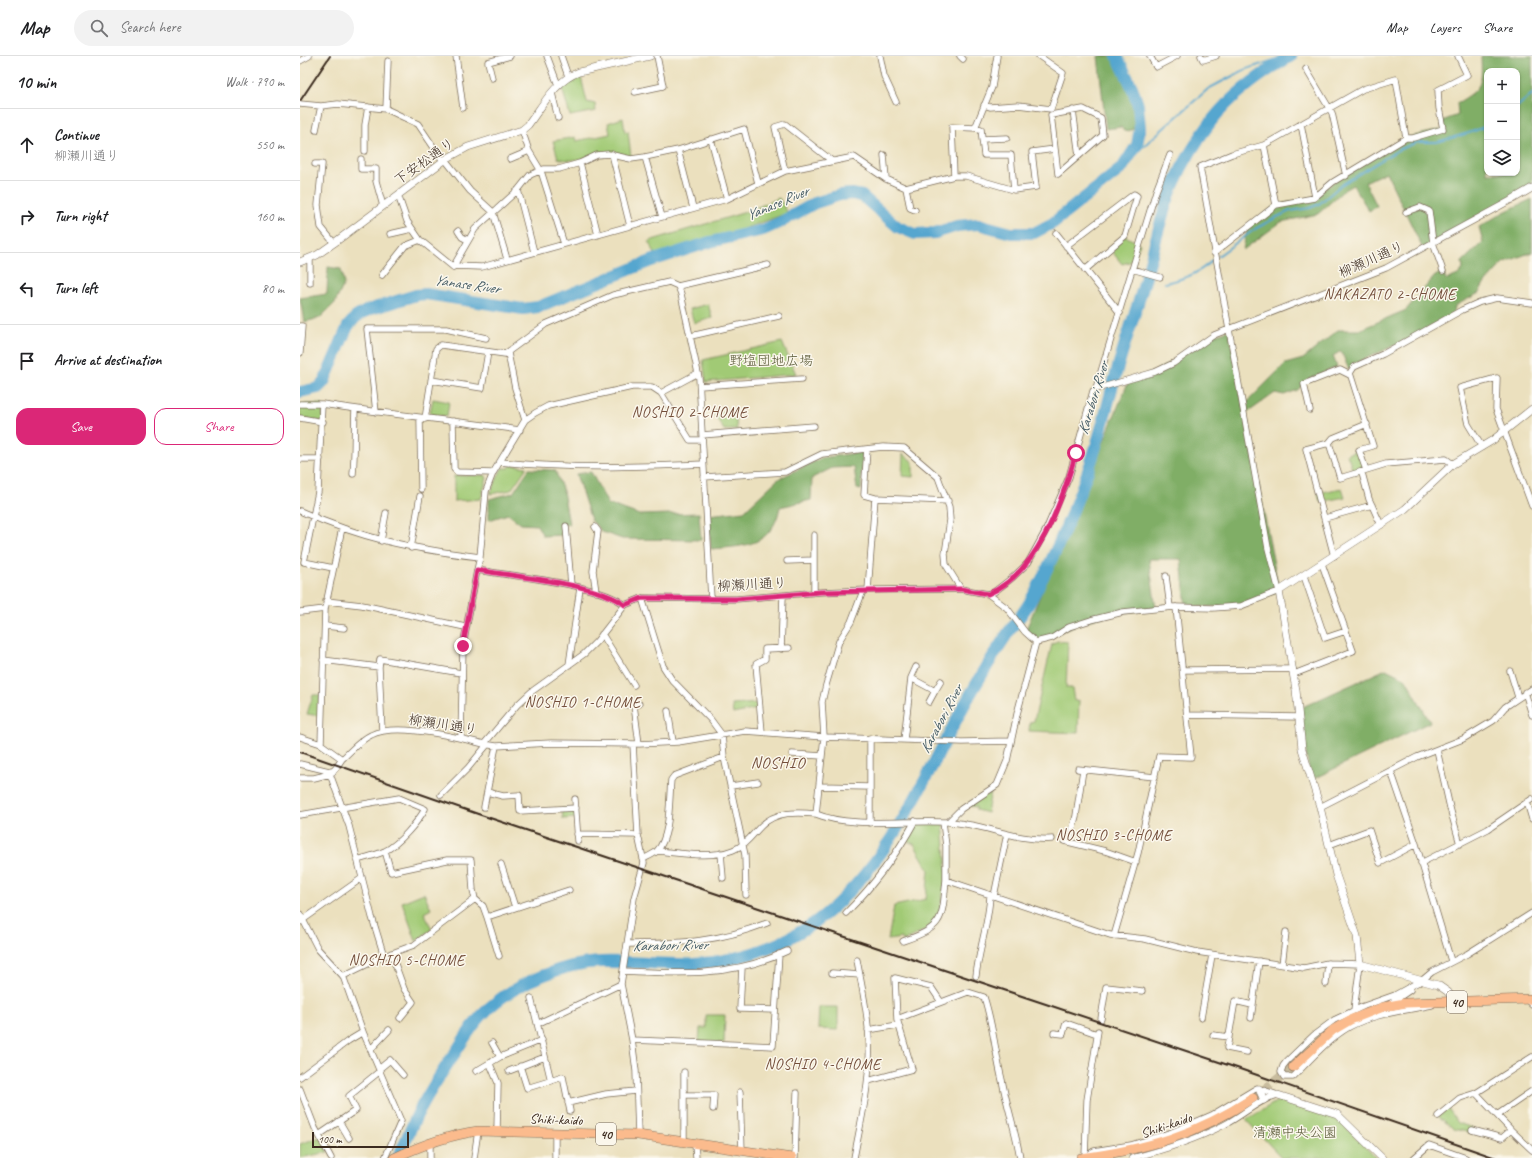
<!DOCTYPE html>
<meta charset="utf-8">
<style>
:root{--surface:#fff;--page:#f2f2f2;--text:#202124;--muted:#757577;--line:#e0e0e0;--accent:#db2777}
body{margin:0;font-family:Caveat,"Klee One",sans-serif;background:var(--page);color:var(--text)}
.controls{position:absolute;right:12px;top:12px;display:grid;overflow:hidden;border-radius:8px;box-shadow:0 1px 3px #0004}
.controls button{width:36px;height:36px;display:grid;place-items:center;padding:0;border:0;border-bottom:1px solid var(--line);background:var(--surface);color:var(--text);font:20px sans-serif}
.scale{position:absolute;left:12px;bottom:10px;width:97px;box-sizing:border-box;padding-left:4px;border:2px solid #3b2a1e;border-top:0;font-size:11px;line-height:14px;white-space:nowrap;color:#3b2a1e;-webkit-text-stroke:3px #fbf7ec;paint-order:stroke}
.stop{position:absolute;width:12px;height:12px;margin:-9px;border:3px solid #db2777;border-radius:50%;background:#fff}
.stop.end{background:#db2777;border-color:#fff;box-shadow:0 1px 4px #0008}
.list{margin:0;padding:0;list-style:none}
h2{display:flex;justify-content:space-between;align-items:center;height:52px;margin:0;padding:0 16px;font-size:17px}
h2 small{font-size:13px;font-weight:400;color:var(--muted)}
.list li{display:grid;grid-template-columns:26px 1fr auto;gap:12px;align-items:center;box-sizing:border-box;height:72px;padding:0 16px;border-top:1px solid var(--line)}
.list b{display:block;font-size:15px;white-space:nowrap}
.list p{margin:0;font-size:13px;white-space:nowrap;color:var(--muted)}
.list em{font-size:13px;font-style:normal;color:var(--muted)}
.actions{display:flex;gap:8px;padding:12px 16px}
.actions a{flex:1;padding:9px 0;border:1px solid var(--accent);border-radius:12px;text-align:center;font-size:14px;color:var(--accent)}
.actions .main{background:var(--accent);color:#fff}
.icon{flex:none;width:22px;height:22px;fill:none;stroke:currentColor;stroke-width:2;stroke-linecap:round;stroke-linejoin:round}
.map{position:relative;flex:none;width:1232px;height:1102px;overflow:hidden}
header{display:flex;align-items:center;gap:24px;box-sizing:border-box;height:56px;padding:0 20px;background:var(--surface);border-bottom:1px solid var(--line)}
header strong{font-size:19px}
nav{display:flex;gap:22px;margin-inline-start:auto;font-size:14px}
.search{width:280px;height:36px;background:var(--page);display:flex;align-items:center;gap:10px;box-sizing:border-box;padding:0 14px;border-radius:22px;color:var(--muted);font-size:15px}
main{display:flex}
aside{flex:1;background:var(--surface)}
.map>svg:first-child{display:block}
</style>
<header>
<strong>Map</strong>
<div class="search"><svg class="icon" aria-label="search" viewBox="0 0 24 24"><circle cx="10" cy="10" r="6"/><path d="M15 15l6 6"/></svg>Search here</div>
<nav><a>Map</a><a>Layers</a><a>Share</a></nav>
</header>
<main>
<aside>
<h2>10 min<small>Walk · 790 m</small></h2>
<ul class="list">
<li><svg class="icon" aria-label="ahead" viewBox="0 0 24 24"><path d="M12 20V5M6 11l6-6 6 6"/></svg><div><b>Continue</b><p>柳瀬川通り</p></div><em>550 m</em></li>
<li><svg class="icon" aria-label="right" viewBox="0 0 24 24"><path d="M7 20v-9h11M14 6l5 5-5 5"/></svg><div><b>Turn right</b></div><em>160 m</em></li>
<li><svg class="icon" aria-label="left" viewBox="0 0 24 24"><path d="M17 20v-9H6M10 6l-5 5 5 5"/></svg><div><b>Turn left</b></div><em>80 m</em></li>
<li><svg class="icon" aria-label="arrive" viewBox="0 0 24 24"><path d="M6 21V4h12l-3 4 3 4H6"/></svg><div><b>Arrive at destination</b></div></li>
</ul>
<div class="actions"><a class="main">Save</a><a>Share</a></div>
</aside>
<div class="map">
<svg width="1232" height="1102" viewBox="0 0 1232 1102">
<rect width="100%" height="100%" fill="#fbf7ec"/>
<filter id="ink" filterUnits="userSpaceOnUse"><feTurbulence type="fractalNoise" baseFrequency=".025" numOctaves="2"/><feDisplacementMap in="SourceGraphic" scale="8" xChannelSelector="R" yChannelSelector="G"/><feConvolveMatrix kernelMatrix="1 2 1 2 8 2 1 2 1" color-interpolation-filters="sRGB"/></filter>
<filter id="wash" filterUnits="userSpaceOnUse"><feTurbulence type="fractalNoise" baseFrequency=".012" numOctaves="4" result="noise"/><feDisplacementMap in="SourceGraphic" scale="16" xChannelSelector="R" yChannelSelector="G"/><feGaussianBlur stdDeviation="0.9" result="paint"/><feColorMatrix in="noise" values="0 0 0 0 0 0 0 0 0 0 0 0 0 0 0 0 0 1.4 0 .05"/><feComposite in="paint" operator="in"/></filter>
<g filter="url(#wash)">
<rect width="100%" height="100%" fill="#ebe0be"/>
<path fill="#a1ca75" stroke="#6e7a4a" d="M281 21 287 46 295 48 296 55 270 60 262 32 274 23Z
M323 62 325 76 328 75 331 101C324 99 314 95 307 96 289 99 276 108 258 102L253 85 275 81 276 85 310 78 308 67Z
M479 142 488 157 435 176 356 200 349 185 446 156Z
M825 180 840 188 833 205 822 208 810 193Z
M408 248 412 262 394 267 390 253Z
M482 286 496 318 406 326 403 304Z
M133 343 149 346 147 360 132 359 130 357Z
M0 348H22L23 366 0 362Z
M412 355H435L437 374H424Z
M1059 394 1066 414 1054 418 1047 398Z
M603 398 613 406V421L602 420Z
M211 409 227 411 211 434 190 438 202 412H209Z
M185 419 187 422 181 443 154 445V420Z
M1042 432 1045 441 1020 446 1018 437Z
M757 585 768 586 766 632H772L774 645 779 644 778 677 729 675 730 666 734 665 752 588Z
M13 639H20V660L7 658Z
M457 647V653L433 658 432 649Z
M691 736 687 757 676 754V751L670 750Z
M276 752 277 762 263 763 262 753Z
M615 765 643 766 647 817 637 868 603 885 602 882 588 884 594 850 626 843 629 814 614 788 604 784Z
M124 837 131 853 124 857 132 873 116 885 102 846Z
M519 951H538V974L518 973Z
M406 959H425L424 987 399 986 400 972H406Z
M979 1044 1036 1061 1076 1102H982L946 1064Z
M1148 1052 1158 1067 1173 1072 1171 1077 1154 1073 1138 1060Z
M20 1081 28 1096 0 1102V1088Z"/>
<path fill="#80ae66" stroke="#5e6c42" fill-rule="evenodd" d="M798 0H814L830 31 836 55 834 73 825 76 821 71 806 73Z
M1181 0H1232V132L1123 193 1086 116 1065 126 1077 150 1069 155 1053 129 1044 134 1018 158 981 166 943 194 947 172 976 149 1015 141 1033 126 1106 82 1143 73 1142 65 1158 59 1157 47C1183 32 1182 29 1181 0ZM1187 15H1217V117H1187Z
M1232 143V196L1203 207 1183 229 1179 237 1155 250 1154 256 1114 281 1053 308 1049 314 1041 295 1033 300 1037 311 1006 324 998 334 984 339 975 337 947 357 946 347 985 308 1003 303 1038 274H1059L1106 254 1134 221 1143 215 1146 224 1158 219 1163 213 1162 206 1183 186 1179 171 1204 156Z
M28 211 41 213 44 228 35 247 20 262 4 266 0 242 27 238Z
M929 274 979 535 941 550 886 551 881 503H849L856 553C829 555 794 560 769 572 755 578 752 582 736 586L725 576 829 324 855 316 914 279Z
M563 396 561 434 557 433 554 411 532 412 512 422 511 444 480 451C472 491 445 490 411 493L408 459 444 455 478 423 522 402Z
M229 413 255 414 263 435 269 468H263L264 479 243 480 237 469 221 468 208 458 189 464V443L213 437Z
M291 416 308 448 340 459 399 457 401 484 322 483 302 476 291 464 276 418Z
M1086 613 1106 623 1130 666 1011 724 998 653Z"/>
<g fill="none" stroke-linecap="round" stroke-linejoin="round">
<path stroke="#55a6cf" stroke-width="2" d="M1217 51 1232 38
M830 102 908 33 944 14 986 0
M918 200 955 173 977 161 990 155 1010 152 1019 148 1041 129 1098 94 1118 86H1137L1169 77 1187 70
M865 227C887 222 898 218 914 203"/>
<path stroke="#55a6cf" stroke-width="12" d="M0 336 18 332 24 326 48 270 56 261 68 254 116 239 126 238 223 253 238 251 351 205 410 186 463 174 481 166 515 147 540 139 552 138 562 140 598 171 615 178 635 177 657 170 678 168 711 177H734L753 167 822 112 837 89 840 72 838 49 832 31 817 0
M98 1102C105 1086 112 1069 120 1053 131 1033 144 1013 157 994 166 979 176 964 189 952 216 927 265 907 301 906 332 905 363 909 394 908 447 905 500 884 539 846 597 791 628 715 666 646 680 622 694 597 710 574 718 563 726 554 732 542 753 504 770 463 785 423 801 382 809 339 822 297 830 270 840 244 847 217 855 189 862 154 874 128 884 105 898 83 913 63 933 38 964 16 991 0"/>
</g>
</g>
<g filter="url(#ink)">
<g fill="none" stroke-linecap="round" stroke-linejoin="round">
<path stroke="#c8bc9e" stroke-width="9" stroke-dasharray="9 4.5" stroke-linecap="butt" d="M953 1042 993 1011"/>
<g stroke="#796a56" stroke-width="7">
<path id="minor" d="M156 0 163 52
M247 0 258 29
M261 0 268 20
M580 0 584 20 596 46
M660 0 663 3
M850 0 856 11 877 0
M901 0 903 4 916 0
M0 5 9 0
M1006 13 1032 57 1046 120
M192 22 188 6 210 0
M335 36 363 30 357 0
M252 37 258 62
M0 48 21 50 38 48 86 53 118 68 141 102 147 106 170 135 193 156 207 203
M684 49 690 51 718 49 751 53 763 17 739 0
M86 53 88 5
M783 53 801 62 803 79 758 118 751 59Z
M773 54 779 100
M1001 68 1015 141
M16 74 21 50
M222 74 229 95 241 115 264 188
M411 83 427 143
M682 83 707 82
M964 89 976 149
M378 94 393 152
M65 95V69L68 51
M312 98 330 170
M584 99 586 123
M345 101 362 161
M61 103V113H76V125L83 150
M210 103 229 95
M280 107 298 179
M15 108H22L18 149 21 171 34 187
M485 115 475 71 485 68 532 105
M654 120 652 71 675 72 692 31 697 0
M606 132 610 152 615 154
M218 134 234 196
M714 134 736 131 732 96 755 93
M98 139 107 165 120 184 152 210 182 211 427 143 485 115 554 101 586 123 606 132 654 120H666L714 134 711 99H684L681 73 675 72
M1106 156 1120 151 1129 155 1133 187 1143 215
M158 175 162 181 168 184
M756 177 820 257
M90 178 112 173
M766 190 834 138 837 140 825 180 785 214
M914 197 976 149 1014 142 1033 126 1106 82H1113L1143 73 1139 52 1138 34 1167 19 1158 0
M153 211 175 173 218 134 230 119 244 113H259L280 107 297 99 308 98 331 103 345 101 378 94 444 73 458 127
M832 213 860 221
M82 219 105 190 120 184
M10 227V202
M378 230 468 209
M0 270H2L0 297
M391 280 479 260
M208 297 215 332 225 364
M131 324 182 332 188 296
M400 330 502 323
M796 332 856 135 870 99
M361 337 398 317
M0 348H22
M1010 354 1004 328 1040 314 1050 319
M76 356 67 273H146L186 282
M0 362 23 366
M120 362 121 433
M125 363 136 293 141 289 205 298 246 268 313 239 369 226 378 230 381 238 399 322 411 543
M153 365 154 413 157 416 193 417
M402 379 514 370
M1029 387 1040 422 1086 408 1146 403 1153 408
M1182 391 1168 368 1160 332 1197 322 1196 353 1232 450
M567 393 564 439 575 442 568 534
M0 403H20
M200 406C268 413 335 411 403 408
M1066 414 1059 394 1073 390 1050 317 1054 311 1083 298 1162 254 1180 246 1197 242 1232 247
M1062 417 1069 443 1081 469
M53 418C55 396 54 376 55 353
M404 421 485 416 522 398 583 391 604 392 638 421 649 451 650 464 645 498 646 509 661 533
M575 442 648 445
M0 455C62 483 113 493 180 501L177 514C212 520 300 528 325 549
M1025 462 1072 449
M266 470 271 529
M295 471 298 475 293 515 296 536
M42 472 25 553 21 688 42 703 36 712 30 718 49 770 72 861 84 900
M514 479V536
M81 485 86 457
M111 492 120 440
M1034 500 1006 393 1029 387 1033 382 1067 368
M180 501 186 435 193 417 225 364 235 357 248 350 332 331H352L361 337 390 384H402
M487 505 514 504
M33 512 4 506 18 436 22 348C88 358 154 365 220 374
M866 520 870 551
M1004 520 1025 582 1046 575
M563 535 551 566 539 585 526 629 522 646 524 681 662 686 711 685
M688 538 707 552 725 576 736 586 752 582 769 571 791 564 823 556 874 551 913 552 941 550 979 535 968 492 900 111 932 98 964 89 1063 33 1096 23 1106 82
M342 542 363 610 372 624 411 664 422 679 424 701 445 799 446 839
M26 545 62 549 165 571
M0 556 25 553
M25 570 44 572
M302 578 334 629
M481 593 483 540
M23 604 79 611 80 603 161 617
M269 609 280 532
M79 611 82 675
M883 614 993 613
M1210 615 1218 641
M994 618 1053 595 1022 508
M611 622 635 635 641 625
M1225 636 1232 659
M629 646 635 635
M327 649 339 648
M334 649 339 688
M368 655 373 686
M888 659 999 661
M462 676 456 608 465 603V593L489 592
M0 681 21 688
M161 682 163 590 177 514
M604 684 611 622 616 611
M184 688 196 690 251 687 339 688 378 686 445 675 524 681 516 758C550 772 605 764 643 766L646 790V824L810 879 845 883 897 896 1004 912 1028 907 1060 908 1054 954
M333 688 338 779 344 807 334 842 321 928 332 984 336 1015 338 1079
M1137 694 1150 752 1160 788
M492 698 522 700
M42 703C51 695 60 684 71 679 95 666 157 681 184 688L217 649 231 636 284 598 297 585 325 549 342 542 436 543 521 536 568 534 661 533 688 538 694 536 712 522 728 507 746 474 769 421 793 335 796 333 855 316 874 307 914 279 1086 212 1213 143
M0 708 33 716
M778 713 855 721
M1091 715 1116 788 1151 905
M0 722H14L30 718
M431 730 458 726
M519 730 570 731
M187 736 203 740 219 739 220 755 276 752
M141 739 168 712 187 689
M275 743 278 785
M1227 746 1232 763
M184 751 196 690
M1020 751 1117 701 1163 683 1193 665 1205 651 1232 633
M0 759 99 742 125 753C117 767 100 787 85 795 77 799 67 801 58 804
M643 766H648L661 753 697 729 707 705 717 658 736 586
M648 766C683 767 716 786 752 783
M570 767V682
M277 778 338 779
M764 785 805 795 836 806
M769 786 776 760 783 714
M1029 789 1069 774 1080 807 1116 788
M357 795C381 797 410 803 433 794 446 789 452 779 461 770 476 755 497 756 516 758
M421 797 423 822
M343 803C347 801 354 798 357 795 371 780 369 743 371 724L374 720 424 701
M1121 807 1188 773 1232 743
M201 808 215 851
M694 840 707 778
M175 843 183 850 187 861 269 834
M546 857C574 829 596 800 615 765
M0 858 18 893 43 920 63 976 101 1065 85 1102
M187 861 199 900
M0 866 62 822
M814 880 838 797 859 700 891 701 876 551
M603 885C644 871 642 864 646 824
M327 888C381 887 415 887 467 867
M91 897 104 933 113 946 100 962
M982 909 986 876
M442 911 440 953 475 954
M323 915C379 918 435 921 487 895
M532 917 560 919
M43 920 84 900 114 889 175 843 173 834 171 804H147L91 816 85 795
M676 920C679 892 689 867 690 839
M1122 924 1095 939 1064 950 1034 964 1014 979 987 1005 983 1010 981 1016 984 1021H993C1010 1004 1028 983 1049 971 1075 957 1104 955 1132 949
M1120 926 1132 916 1167 898 1232 857
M1026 928 1028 907
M231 942 251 1025
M1226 943 1232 949
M1091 947 1110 934
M901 962 912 899
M951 962 959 905
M597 963 595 922 631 931 641 946
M801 963 806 931 842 935
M239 967 321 928
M568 974 598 969
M754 977 763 978 766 967 797 978
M913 979 929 981
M332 984 473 990 479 898
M192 987 200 1001
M71 993 89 974
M947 996 927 992 935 945 952 949
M190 1008 198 1027 197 1075
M220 1010 227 1032 263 1021 270 1055
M79 1013 90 1004 103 1019
M176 1015 200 1001 242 984
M209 1015 245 1001
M384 1016V1086
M0 1021 48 985 63 976
M568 1025 612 1013 597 963 668 936 684 941C693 968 695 996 702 1024 707 1051 716 1076 720 1102
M0 1033 15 1072 31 1102
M440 1036 442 1095
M1176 1037 1211 1074 1232 1094
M384 1039H414L413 1053
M268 1047 306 1038 336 1035
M1197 1059 1232 1035
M1138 1060 1160 1042 1176 1037 1232 1001
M39 1065 49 1082
M1172 1074 1202 1082 1211 1074
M255 1077V1102
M19 1079 56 1054 49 1040 80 1015
M395 1088 396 1102
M788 1099 794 1095 831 1089 872 1076 912 1059 957 1032 978 1039
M785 1101 787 1044 798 975
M130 1102V1086
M174 1102 178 1075
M495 1102 497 1037
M554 1102C560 1070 568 1037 569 1005 571 972 563 937 557 904
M832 1102C864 1094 895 1084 924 1069 942 1060 958 1044 977 1039
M1114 1102 1129 1089 1166 1102"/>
</g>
<g stroke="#796a56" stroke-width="8">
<path id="tertiary" d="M1213 143 1232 132
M0 206 17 199 34 187 146 103 168 91 222 74 228 69C243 49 255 25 279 16L350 0
M1154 946 1148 936 1138 929 1060 908 1057 880 1036 819 1020 751 1002 693 996 634 979 535 1105 453 1153 408 1193 384 1232 353
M959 1033 964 1044
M978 1039 1037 1058 1082 1102"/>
</g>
<g stroke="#796a56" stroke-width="10">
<path id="primary" d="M993 1011 1033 974 1050 964 1083 951 1105 947 1232 943
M94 1102C122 1089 148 1079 178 1075L338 1079 492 1102
M781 1102C848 1093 896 1079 953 1042"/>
</g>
<use href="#minor" stroke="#fff" stroke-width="5.5"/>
<use href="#tertiary" stroke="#fff" stroke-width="7"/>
<use href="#primary" stroke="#fbbb8d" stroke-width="9"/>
<path stroke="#3b2a1e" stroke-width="2" d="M0 45 30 0
M0 696 178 758 937 1012 1196 1102"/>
</g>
</g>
<g fill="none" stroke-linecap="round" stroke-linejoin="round" filter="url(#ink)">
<path stroke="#db2777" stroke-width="5" d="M163 590 177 514C212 520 300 528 325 549L342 542 436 543 521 536 661 533 688 538C738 517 762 445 776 397"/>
</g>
<g text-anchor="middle" stroke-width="3" stroke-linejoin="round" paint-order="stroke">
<g fill="#fbf7ec" stroke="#75685c" stroke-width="1">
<rect x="1147" y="935" width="20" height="22" rx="3"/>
<rect x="296" y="1067" width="20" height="22" rx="3"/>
</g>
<g font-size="13" font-weight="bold" fill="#3b2a1e">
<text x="1157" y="951">40</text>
<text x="306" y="1083">40</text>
</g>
<g font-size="14" fill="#3b2a1e" stroke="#fbf7ec">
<text transform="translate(124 105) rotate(-35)" y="5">下安松通り</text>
<text transform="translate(1071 203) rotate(-24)" y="5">柳瀬川通り</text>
<text transform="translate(452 528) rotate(-3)" y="5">柳瀬川通り</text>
<text transform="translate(143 668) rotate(9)" y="5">柳瀬川通り</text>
<text transform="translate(256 1063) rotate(2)" y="5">Shiki-kaido</text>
<text transform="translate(866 1069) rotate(-19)" y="5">Shiki-kaido</text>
</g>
<g font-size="14" fill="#5a5a38" stroke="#fbf7ec">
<text x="471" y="309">野塩団地広場</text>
<text x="995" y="1081">清瀬中央公園</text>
</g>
<g font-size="15" font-style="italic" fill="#455c65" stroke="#fbf7ec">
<text transform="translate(477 147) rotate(-23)" y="5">Yanase River</text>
<text transform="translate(167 228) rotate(8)" y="5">Yanase River</text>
<text transform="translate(793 342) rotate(-73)" y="5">Karabori River</text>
<text transform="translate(641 663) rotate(-62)" y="5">Karabori River</text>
<text transform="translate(370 889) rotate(-1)" y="5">Karabori River</text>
</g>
<g font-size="15" letter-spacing="1" fill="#744f3b" stroke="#fbf7ec">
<text x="1090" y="243">NAKAZATO 2-CHOME</text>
<text x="390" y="361">NOSHIO 2-CHOME</text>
<text x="283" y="651">NOSHIO 1-CHOME</text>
<text x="814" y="784">NOSHIO 3-CHOME</text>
<text x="107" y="909">NOSHIO 5-CHOME</text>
<text x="523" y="1013">NOSHIO 4-CHOME</text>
</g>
<g font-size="16" letter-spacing="1" fill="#744f3b" stroke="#fbf7ec">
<text x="478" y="712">NOSHIO</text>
</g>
</g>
</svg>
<div class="controls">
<button>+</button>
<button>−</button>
<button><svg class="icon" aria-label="layers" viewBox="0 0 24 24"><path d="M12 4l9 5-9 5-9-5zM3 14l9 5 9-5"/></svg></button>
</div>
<div class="scale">100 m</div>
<div class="stop" style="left:776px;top:397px"></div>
<div class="stop end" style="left:163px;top:590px"></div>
</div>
</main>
